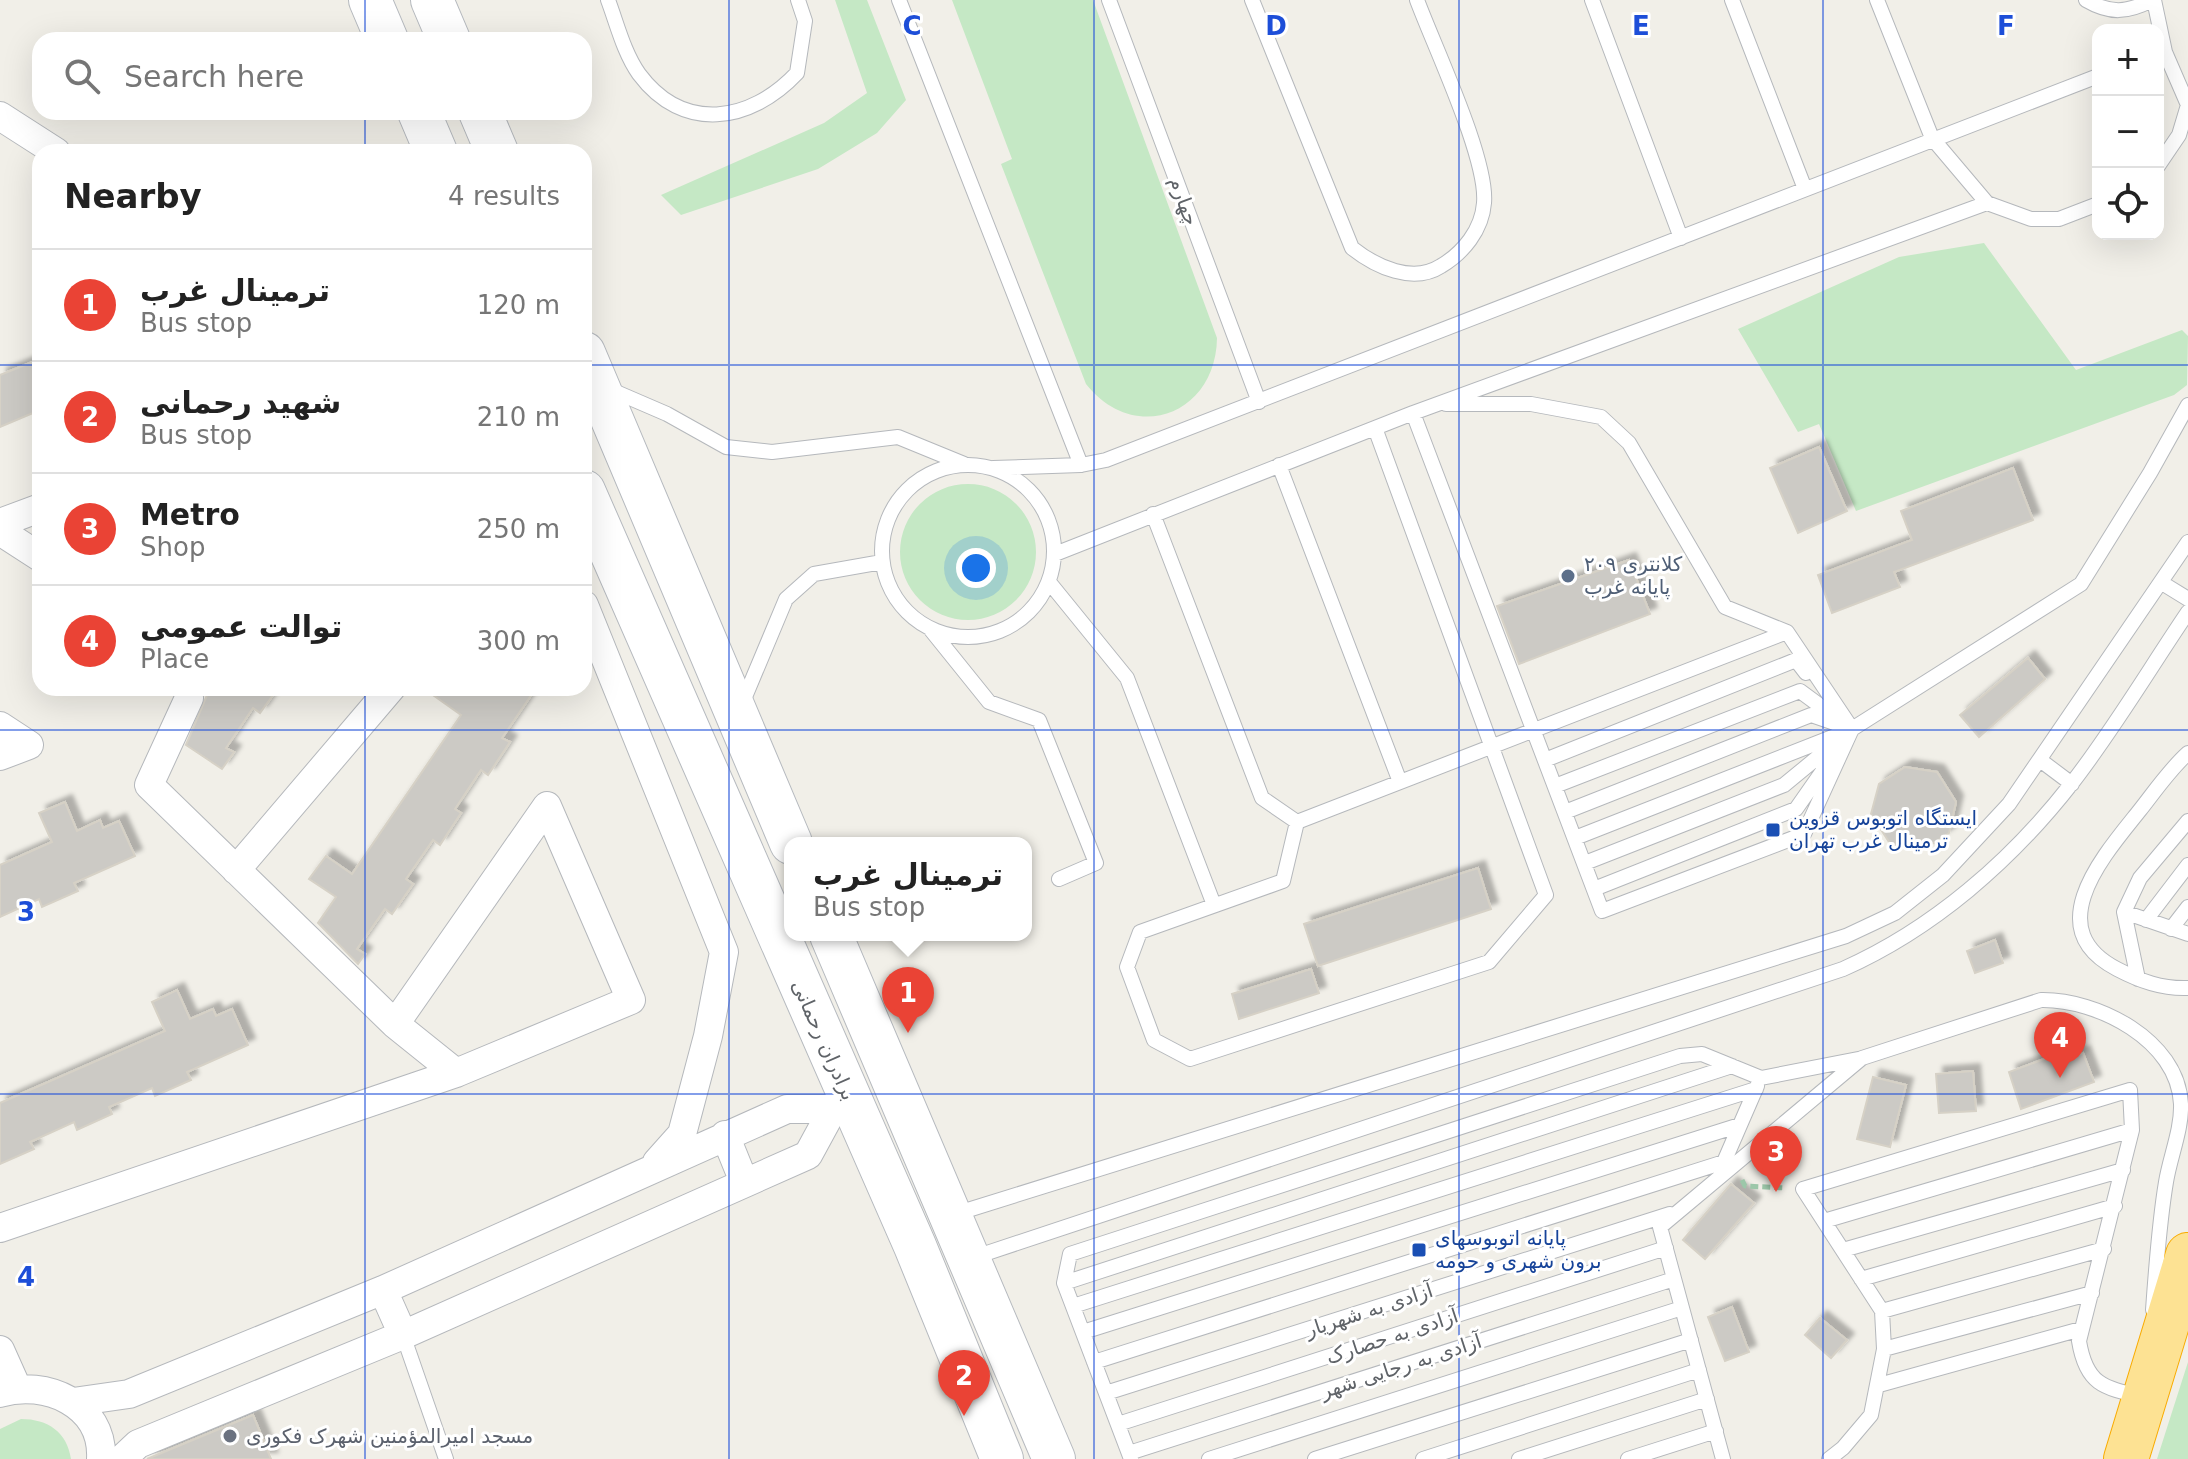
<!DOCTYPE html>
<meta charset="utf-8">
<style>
:root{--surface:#fff;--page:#f6f6f6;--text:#222;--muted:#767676;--line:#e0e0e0;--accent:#ea4335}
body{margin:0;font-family:"DejaVu Sans",Vazirmatn,sans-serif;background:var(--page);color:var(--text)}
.controls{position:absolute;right:24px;top:24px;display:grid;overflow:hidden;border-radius:16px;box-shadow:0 8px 32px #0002}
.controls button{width:72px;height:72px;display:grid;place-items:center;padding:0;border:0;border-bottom:2px solid var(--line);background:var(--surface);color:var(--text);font:40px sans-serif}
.you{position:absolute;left:976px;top:568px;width:28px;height:28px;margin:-20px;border:6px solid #fff;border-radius:50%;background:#1a73e8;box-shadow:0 0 0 12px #1a73e833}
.badge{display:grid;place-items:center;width:52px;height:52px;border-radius:50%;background:var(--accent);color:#fff;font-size:26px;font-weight:700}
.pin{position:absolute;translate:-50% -66px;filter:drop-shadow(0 2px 4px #0008)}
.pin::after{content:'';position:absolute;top:42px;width:28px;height:24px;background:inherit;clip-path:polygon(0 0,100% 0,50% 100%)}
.popup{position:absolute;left:784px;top:837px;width:248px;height:104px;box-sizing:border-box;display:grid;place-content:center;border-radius:16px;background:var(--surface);filter:drop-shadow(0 2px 6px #0005);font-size:26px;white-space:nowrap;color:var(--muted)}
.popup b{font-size:30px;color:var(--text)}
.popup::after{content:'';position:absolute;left:50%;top:100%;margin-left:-16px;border:16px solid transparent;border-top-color:var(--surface)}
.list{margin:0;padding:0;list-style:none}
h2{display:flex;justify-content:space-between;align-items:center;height:104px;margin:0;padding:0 32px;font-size:34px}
h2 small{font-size:26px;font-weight:400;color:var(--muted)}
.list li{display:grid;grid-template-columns:52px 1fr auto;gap:24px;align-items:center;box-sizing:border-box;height:112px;padding:0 32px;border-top:2px solid var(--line)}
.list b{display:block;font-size:30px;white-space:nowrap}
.list p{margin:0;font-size:26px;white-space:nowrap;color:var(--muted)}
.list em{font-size:26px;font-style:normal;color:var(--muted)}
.icon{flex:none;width:44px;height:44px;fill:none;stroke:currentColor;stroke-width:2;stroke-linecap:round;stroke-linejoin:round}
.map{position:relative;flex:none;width:2188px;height:1459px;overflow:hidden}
.search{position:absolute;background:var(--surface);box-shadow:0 8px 32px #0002;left:32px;top:32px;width:560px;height:88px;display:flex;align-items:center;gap:20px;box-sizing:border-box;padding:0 28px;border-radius:24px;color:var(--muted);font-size:30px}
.panel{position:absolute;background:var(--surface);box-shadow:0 8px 32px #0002;left:32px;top:144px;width:560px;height:552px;border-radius:24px}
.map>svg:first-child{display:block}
</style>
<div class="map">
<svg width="2188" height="1459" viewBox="0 0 2188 1459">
<defs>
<filter id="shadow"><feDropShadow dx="7" dy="-7" stdDeviation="2" flood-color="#0004"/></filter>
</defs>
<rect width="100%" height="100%" fill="#f1efe8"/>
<path fill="#c5e8c5" d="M835 0H867L906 100 877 133 818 169 681 215 661 195 824 123 867 93Z
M952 0H1093L1217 338C1216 415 1134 445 1086 384L1001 164 1012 159Z
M1984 243 2076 370 2182 330 2188 336 2187 385 2174 395 1856 511 1819 424 1798 432 1738 329 1899 257Z
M900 552a68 68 0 1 1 136 0a68 68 0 1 1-136 0Z
M2188 1362V1459H2157Z
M21 1419C48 1419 67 1432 71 1459H0V1429Z"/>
<path fill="#cccac5" stroke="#d6d1c6" stroke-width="2" filter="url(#shadow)" d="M40 359V410L0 427V375Z
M1819 447 1847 511 1798 533 1770 468Z
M2013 468 2033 520 1894 572 1900 587 1832 613 1818 575 1912 540 1901 511Z
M1629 560 1650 614 1519 664 1497 606Z
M2028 658 2045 679 1979 737 1960 715Z
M210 688H278L260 713 253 708 226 748 234 752 222 769 186 745Z
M423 688H536L502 738 510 742 488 775 481 770 455 809 461 813 440 845 433 840 406 879 413 884 392 914 385 909 357 949 365 954 358 964 318 923 336 897 309 879 326 856 352 874 461 715Z
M1905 767 1937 772 1956 802 1949 833 1923 850 1891 845 1871 814 1879 784Z
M65 802 77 831 100 820 103 828 119 821 135 856 74 883 78 891 42 907 39 899 0 917V865L52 842 39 813Z
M1478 868 1491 909 1318 966 1304 924Z
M1995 940 2003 963 1975 973 1967 951Z
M1311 969 1319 993 1239 1019 1232 994Z
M177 990 190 1019 213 1009 216 1016 232 1009 248 1045 187 1072 191 1080 155 1096 152 1088 109 1107 112 1114 77 1130 74 1122 30 1142 34 1149 0 1164V1103L165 1031 152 1002Z
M2074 1048 2077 1055 2083 1053 2094 1082 2021 1109 2009 1072Z
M1973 1071 1976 1111 1939 1113 1936 1074Z
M1873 1077 1906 1085 1890 1147 1857 1139Z
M1731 1184 1754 1203 1705 1259 1683 1240Z
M1732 1307 1749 1352 1725 1361 1708 1317Z
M1820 1318 1847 1340 1831 1358 1805 1335Z
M253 1415 271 1459H147Z"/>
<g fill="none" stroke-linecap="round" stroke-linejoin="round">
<g stroke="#b5b8bc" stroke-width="16">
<path id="lane" d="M608 0C617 24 624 53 639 74 683 133 750 123 797 73L805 21 798 0
M899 0 1081 465
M1109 0 1259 402
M1252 0 1352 248C1376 267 1413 284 1441 266 1463 253 1482 230 1484 203 1488 159 1434 46 1417 0
M1592 0 1681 238
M1732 0 1805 189
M1877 0 1932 138 1987 203 2031 219H2059L2098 204
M2086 0C2110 14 2127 13 2152 0
M2154 0 2165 52 2188 105 2179 135 2158 166
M609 389 667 414 726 447 772 452 898 437 964 464
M1446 404H1531L1601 417 1629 443 1725 607 1787 632 1852 729
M1413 413 1602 911 1804 834 1852 729
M882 551a86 86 0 1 1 172 0a86 86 0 1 1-172 0Z
M1279 465 1400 782
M993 468 1081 465 1106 460 2098 76
M1153 514 1262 798 1297 822
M1055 554 1413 413 1987 203
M1049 582 1127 678 1214 905
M2162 583 2188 599
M931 630 989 702 1039 720 1096 863 1059 879
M742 704 786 599 814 574 882 562
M2188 753C2170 769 2155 791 2140 810 2105 854 2038 928 2117 969 2140 981 2162 989 2188 988
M1545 760 1796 660 1806 673
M2040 760 2072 784
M1555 786 1800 691 1842 722
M1565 812 1811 715 1840 725
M1297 822 1283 881 1140 932 1127 967 1154 1040 1190 1059 1489 962 1546 895 1375 428
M1297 822 1787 632
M1575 838 1840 734
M1585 863 1784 785 1852 729 2081 584 2150 473 2188 405
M1594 889 1796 809 1831 759
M2124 912 2188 934
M2146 920 2188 865
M2171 929 2188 907
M2138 979 2124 912 2140 878 2188 821
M1732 1166 1724 1162 1757 1086
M955 1214 1846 936 1895 913 1943 875 2009 804 2188 542
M1824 1221 2132 1130
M1843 1250 2123 1170
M972 1258 1843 969C1933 929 2011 861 2072 783 2114 729 2150 668 2188 612
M1861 1279 2115 1206
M1064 1283 1732 1066
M1073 1306 1756 1089
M1882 1311 2104 1249
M1083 1332 1740 1125
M403 1335 446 1459
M1884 1349 2092 1293
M1094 1362 1724 1162
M1879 1385 2081 1329
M1106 1393 1670 1214
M1118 1424 1666 1248
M1129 1453 1674 1279
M1131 1459 1064 1283 1070 1254 1680 1056 1702 1054 1761 1078 1858 1059
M1209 1459 1682 1308
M1315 1459 1691 1340
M1423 1459 1699 1370
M1519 1459 1707 1399
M1628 1459 1716 1431
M1723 1459 1660 1227 1862 1058 2041 1000C2097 999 2178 1040 2181 1104 2182 1129 2170 1157 2166 1182 2159 1224 2156 1267 2153 1310
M1829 1459 1843 1448 1871 1415 1884 1349 1882 1311 1803 1189 2130 1090 2132 1130 2079 1341C2086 1384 2103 1388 2141 1396"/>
</g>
<g stroke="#b5b8bc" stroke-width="30">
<path id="street" d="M0 116 56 152
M0 523 40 508
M0 531 40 557
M584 605 724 952 708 1036 682 1134 657 1162
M189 698 149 785 395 1024 456 1073
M0 726 29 745 0 756
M236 870 391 688
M725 1135 744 1182
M0 1228 456 1073 631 1000 547 806 395 1024
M383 1290 403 1335
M0 1350 17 1388
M0 1393C45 1379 104 1404 101 1459
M73 1402 129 1394 383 1290 787 1109H833L851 1102
M122 1459 138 1444 403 1335 808 1155 833 1109"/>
</g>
<g stroke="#b6babf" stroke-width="44">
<path id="secondary" d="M370 0 387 40
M432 0 449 40
M419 112 436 152
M480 112 497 152
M584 353 791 843
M584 491 915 1246 1002 1459
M831 935 1054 1459"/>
</g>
<g stroke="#f9ab00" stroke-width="46">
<path id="highway" d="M2126 1459 2188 1255"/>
</g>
<path stroke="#9cc7a9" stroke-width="5" stroke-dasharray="8 4" stroke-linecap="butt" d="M1742 1180 1745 1186 1785 1188"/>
<use href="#lane" stroke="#fff" stroke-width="14"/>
<use href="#street" stroke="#fff" stroke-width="28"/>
<use href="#secondary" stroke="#fff" stroke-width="42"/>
<use href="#highway" stroke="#fde293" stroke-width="44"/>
</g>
<path fill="none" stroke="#1d4ed8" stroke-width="2" stroke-opacity="0.55" d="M365 0V40M729 0V1459M1094 0V1459M1459 0V1459M1823 0V1459M365 112V152M0 365H40M584 365H2188M365 688V1459M0 730H2188M0 1094H2188"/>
<circle fill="#5c6f8a" stroke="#fff" stroke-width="3" cx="1568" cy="576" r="8"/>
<g fill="#1a4fb4" stroke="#fff" stroke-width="3">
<rect x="1765" y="822" width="16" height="16" rx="4"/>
<rect x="1411" y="1242" width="16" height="16" rx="4"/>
</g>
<circle fill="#6b7280" stroke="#fff" stroke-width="3" cx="230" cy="1436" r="8"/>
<g text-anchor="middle" stroke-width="6" stroke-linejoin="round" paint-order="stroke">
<g font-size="20" fill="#5f6368" stroke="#fff">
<text transform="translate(1184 201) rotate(70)" y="7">چهارم</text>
<text transform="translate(824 1040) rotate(66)" y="7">برادران رحمانی</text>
<text transform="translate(1369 1310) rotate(-18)" y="7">آزادی به شهریار</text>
<text transform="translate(1392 1336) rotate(-18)" y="7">آزادی به حصارک</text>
<text transform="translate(1401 1366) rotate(-18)" y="7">آزادی به رجایی شهر</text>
</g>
<g font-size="20" fill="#4e5e75" stroke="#fff" text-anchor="start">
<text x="1584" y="571">کلانتری ۲۰۹<tspan x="1584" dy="23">پایانه غرب</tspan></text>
</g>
<g font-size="20" fill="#164399" stroke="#fff" text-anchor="start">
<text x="1789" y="825">ایستگاه اتوبوس قزوین<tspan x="1789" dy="23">ترمینال غرب تهران</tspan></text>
<text x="1435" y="1245">پایانه اتوبوسهای<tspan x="1435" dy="23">برون شهری و حومه</tspan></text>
</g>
<g font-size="20" fill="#5b616d" stroke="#fff" text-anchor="start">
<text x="246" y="1443">مسجد امیرالمؤمنین شهرک فکوری</text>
</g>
</g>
<g font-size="26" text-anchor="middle" font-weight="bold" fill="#1d4ed8" stroke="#fff" stroke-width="6" stroke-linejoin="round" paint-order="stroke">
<text x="912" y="35">C</text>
<text x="1276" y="35">D</text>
<text x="1641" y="35">E</text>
<text x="2006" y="35">F</text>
<text x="26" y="921">3</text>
<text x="26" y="1286">4</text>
</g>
</svg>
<div class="controls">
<button>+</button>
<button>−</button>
<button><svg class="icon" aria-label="locate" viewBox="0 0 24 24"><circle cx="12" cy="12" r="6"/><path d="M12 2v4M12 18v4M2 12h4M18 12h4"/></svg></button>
</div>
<div class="you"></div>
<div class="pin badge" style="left:908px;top:1033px">1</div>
<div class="popup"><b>ترمینال غرب</b>Bus stop</div>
<div class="pin badge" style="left:964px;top:1416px">2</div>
<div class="pin badge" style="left:1776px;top:1192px">3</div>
<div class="pin badge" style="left:2060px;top:1078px">4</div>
<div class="search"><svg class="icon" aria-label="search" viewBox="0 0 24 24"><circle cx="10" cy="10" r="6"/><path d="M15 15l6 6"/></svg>Search here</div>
<section class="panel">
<h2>Nearby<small>4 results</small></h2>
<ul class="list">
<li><span class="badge">1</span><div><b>ترمینال غرب</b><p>Bus stop</p></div><em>120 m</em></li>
<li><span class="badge">2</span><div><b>شهید رحمانی</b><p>Bus stop</p></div><em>210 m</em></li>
<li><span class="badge">3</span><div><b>Metro</b><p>Shop</p></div><em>250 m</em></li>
<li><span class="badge">4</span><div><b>توالت عمومی</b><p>Place</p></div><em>300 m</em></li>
</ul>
</section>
</div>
